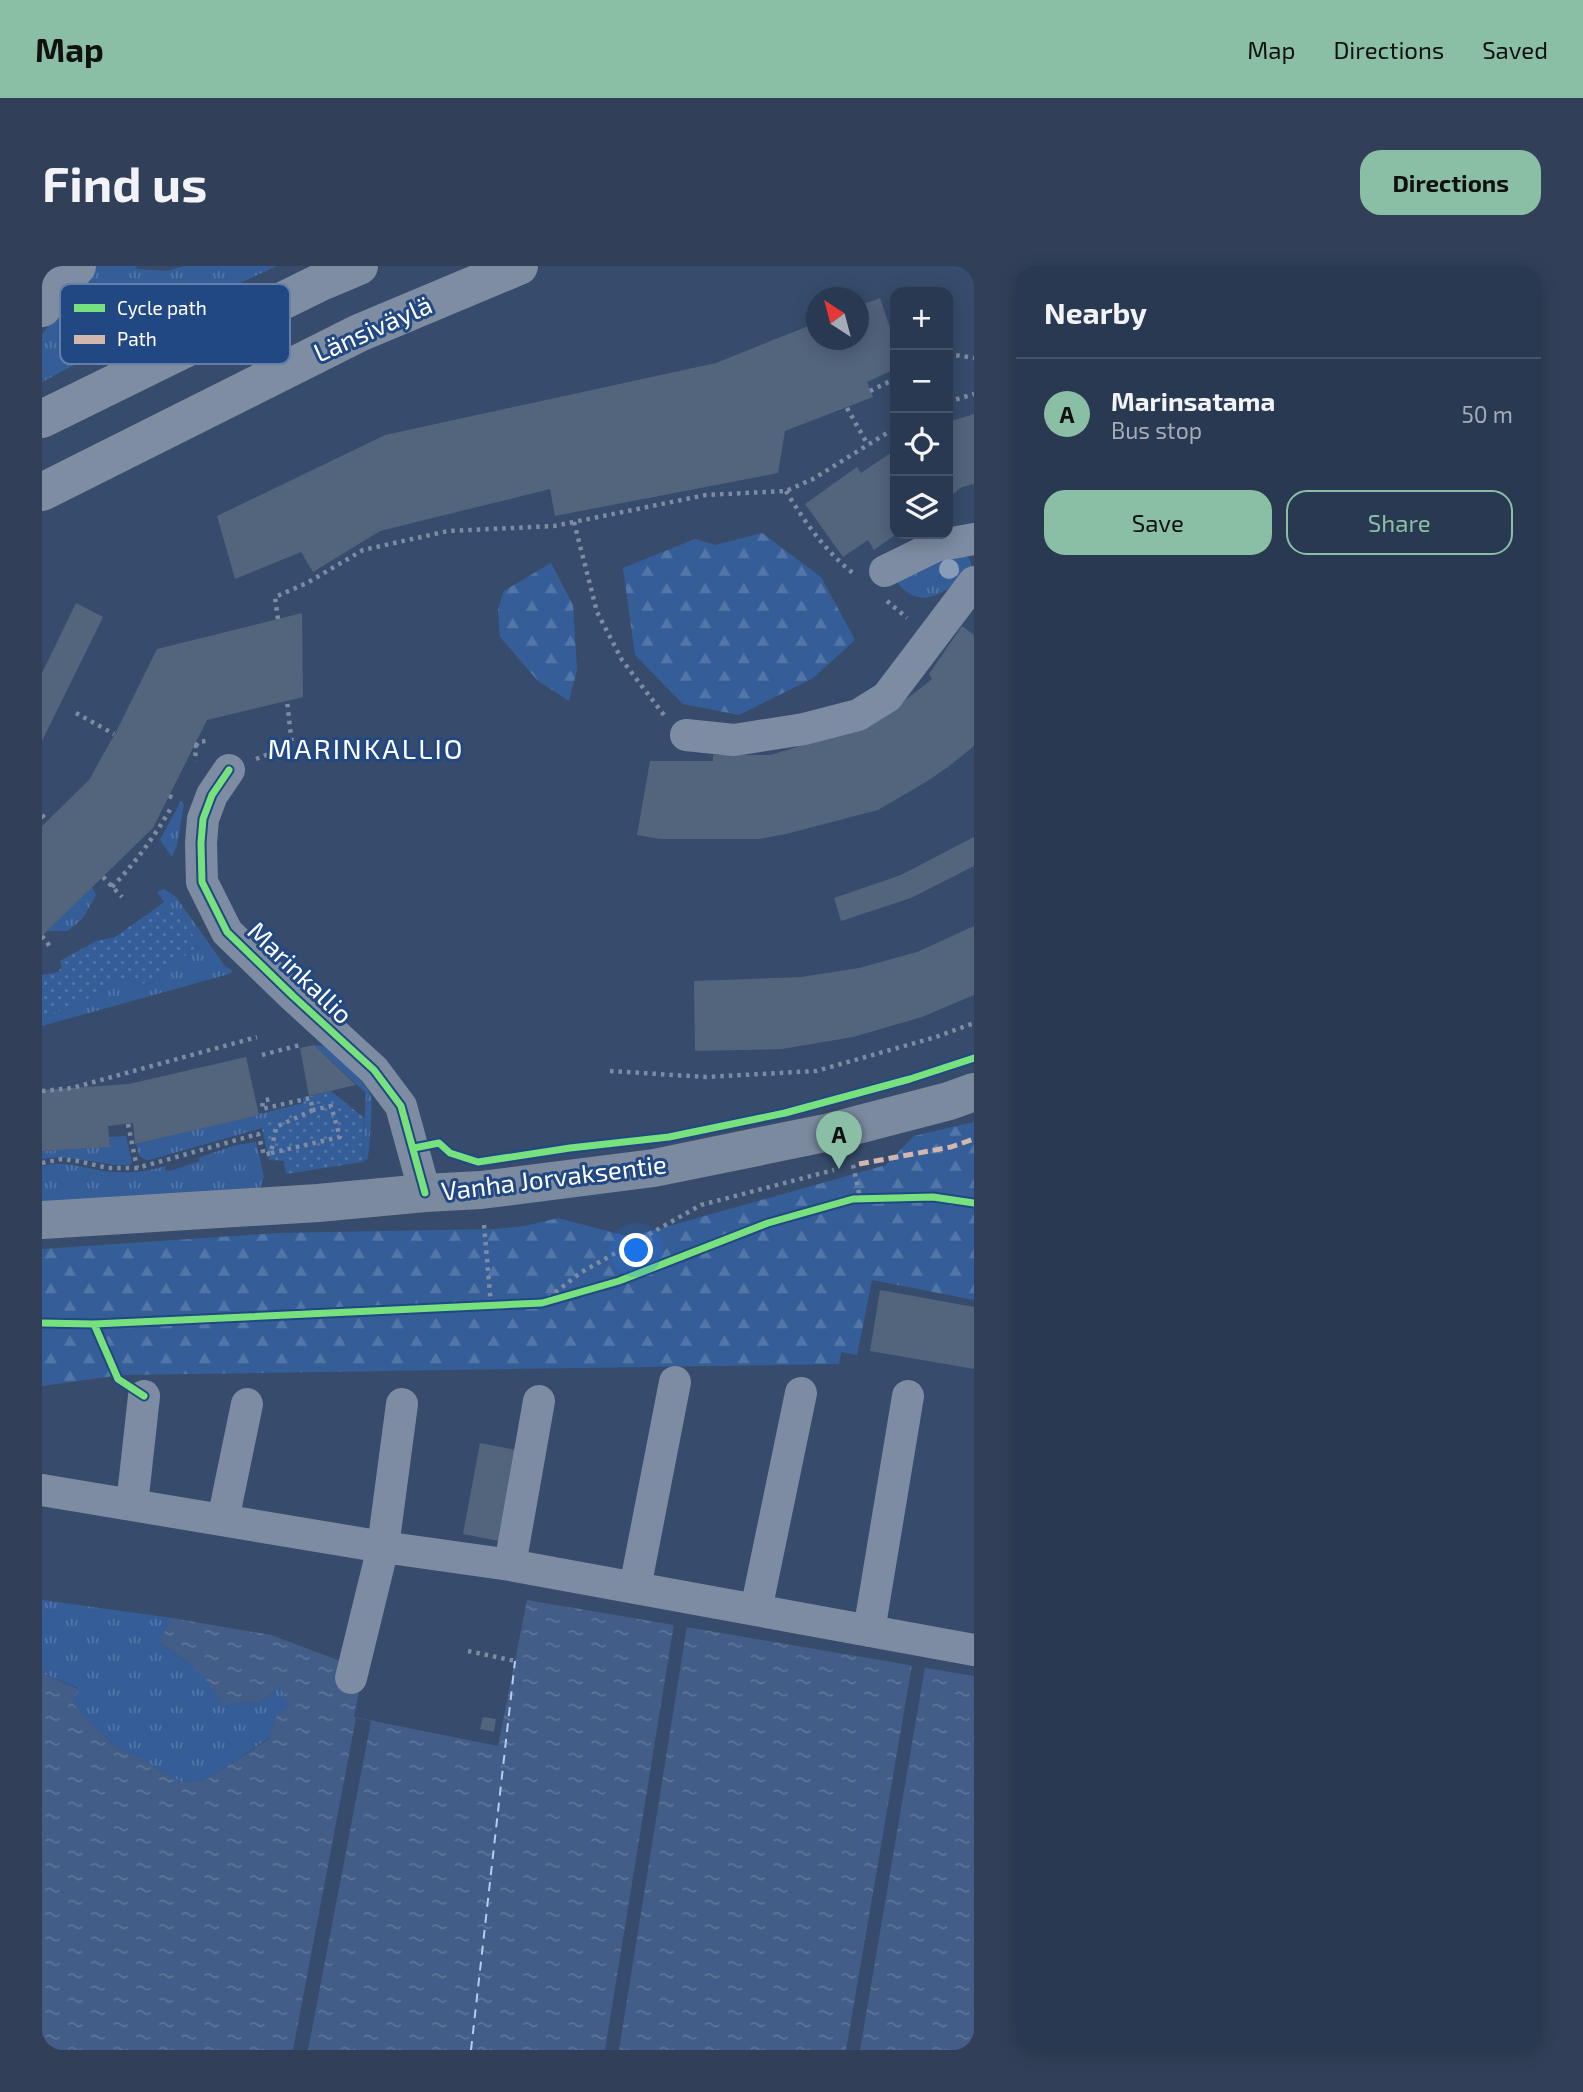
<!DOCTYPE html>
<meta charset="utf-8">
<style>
:root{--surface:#293951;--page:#314058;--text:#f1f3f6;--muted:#a5acb7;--line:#455368;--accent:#8abfa5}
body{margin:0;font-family:"Exo 2",sans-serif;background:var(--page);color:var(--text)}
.controls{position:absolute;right:21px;top:21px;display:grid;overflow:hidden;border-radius:14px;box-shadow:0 4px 18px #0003}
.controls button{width:63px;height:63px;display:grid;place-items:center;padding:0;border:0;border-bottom:2px solid var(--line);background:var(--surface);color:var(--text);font:35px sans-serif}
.compass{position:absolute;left:764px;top:21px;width:63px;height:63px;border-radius:50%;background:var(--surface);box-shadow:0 4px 18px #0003;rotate:324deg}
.you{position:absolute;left:595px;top:985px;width:24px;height:24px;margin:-18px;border:5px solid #fff;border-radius:50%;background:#1a73e8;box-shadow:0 0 0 10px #1a73e833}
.badge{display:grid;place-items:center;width:46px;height:46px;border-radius:50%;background:var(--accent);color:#111;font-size:23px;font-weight:700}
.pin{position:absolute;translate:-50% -58px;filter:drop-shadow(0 2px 4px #0008)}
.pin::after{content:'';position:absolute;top:37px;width:24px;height:21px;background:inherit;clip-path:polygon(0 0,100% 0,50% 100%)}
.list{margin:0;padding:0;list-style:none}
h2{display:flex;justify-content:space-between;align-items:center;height:91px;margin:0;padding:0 28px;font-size:30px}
h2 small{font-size:23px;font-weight:400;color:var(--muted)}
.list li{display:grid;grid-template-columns:46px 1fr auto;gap:21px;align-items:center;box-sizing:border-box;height:112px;padding:0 28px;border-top:2px solid var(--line)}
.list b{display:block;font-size:26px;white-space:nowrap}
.list p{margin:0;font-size:23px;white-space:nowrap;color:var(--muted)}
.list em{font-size:23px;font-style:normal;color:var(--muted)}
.actions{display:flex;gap:14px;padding:21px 28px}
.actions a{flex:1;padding:16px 0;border:2px solid var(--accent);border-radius:21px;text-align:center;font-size:24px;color:var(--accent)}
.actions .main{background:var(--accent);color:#111}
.icon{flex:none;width:38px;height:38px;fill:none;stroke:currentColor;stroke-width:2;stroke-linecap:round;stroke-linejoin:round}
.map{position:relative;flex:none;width:932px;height:1784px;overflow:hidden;border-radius:21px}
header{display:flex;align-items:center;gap:42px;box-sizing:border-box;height:98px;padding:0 35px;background:var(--accent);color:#111}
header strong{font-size:33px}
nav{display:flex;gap:38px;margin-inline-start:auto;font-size:24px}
.intro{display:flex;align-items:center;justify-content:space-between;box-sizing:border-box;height:168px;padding:0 42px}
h1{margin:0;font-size:49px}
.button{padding:18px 32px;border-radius:21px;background:var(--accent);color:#111;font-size:24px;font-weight:700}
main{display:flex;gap:42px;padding:0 42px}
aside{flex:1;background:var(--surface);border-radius:21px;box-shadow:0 4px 18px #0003}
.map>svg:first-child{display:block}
</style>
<header>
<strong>Map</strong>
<nav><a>Map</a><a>Directions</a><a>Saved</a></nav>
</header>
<div class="intro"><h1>Find us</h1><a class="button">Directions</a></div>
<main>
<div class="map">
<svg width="932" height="1784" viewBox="0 0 932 1784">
<defs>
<pattern id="grass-tufts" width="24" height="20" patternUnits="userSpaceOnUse" patternTransform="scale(1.75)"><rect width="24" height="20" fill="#355e99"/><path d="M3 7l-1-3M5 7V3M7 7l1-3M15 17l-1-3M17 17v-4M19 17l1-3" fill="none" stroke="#5376a8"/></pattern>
<pattern id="forest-firs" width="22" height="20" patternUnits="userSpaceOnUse" patternTransform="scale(1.75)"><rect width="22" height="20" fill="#355e99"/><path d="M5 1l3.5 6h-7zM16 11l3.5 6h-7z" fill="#5376a8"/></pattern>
<pattern id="park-dots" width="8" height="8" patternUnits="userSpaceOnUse" patternTransform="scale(1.75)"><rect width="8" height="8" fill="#355e99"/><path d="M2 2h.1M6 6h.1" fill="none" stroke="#5376a8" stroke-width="1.8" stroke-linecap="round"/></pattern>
<pattern id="water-ripples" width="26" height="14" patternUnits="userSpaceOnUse" patternTransform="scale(1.75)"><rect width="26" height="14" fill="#425d87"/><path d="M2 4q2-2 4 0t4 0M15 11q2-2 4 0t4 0" fill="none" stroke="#5e7599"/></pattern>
</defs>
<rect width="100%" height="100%" fill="#374c6c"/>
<path fill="url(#grass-tufts)" d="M54 0H95L94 3 125 5 142 0H235L113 56 0 116V68Z
M911 286 927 292 930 300C910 323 880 349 855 316Z
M139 535 142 538 135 579 130 591 118 574Z
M50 621 54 629 41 652 26 665H5Z
M122 623 134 631 183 700 191 705 187 708 0 760V750L27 742 65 722 79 712H84L93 717 114 718 134 697 158 678 134 647 121 644 107 647 122 636 115 626Z
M272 779 283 780C297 795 319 808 328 827 332 836 327 881 326 893L320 896 324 827Z
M262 837 263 842 240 853 219 857 220 862 107 894C97 893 96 887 94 878Z
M84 870 90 897 87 899C57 900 30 887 0 893V885L68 881 67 871Z
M214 876 222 911 218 922 0 938V900C28 895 35 901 62 905 83 908 103 906 124 900L123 904 128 905 158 895 156 892 194 879Z
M0 1334 130 1352 117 1376 158 1406 175 1426 191 1437 218 1436 238 1421 248 1441 235 1449 227 1472 164 1514 140 1516 119 1506 102 1493 74 1481 31 1438 36 1422 0 1407Z"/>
<path fill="url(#forest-firs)" d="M720 267 779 311 813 374 771 412 697 449 641 438 593 389 581 302 653 273 673 279Z
M509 297 531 339 535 404 527 435 496 415 458 371 456 343 462 325Z
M932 856V1034L830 1014 815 1089 799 1086 797 1098 79 1109 0 1120V983L236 967 452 963 483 960 516 952 588 971 844 899 872 870Z"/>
<path fill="url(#park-dots)" d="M121 644 134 647 158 678 134 697 114 718 93 717 84 712H79L65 723 27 742 0 750V709L16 706 20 701 18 695 54 675 73 671 107 647Z
M289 825 322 852 320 896 244 908 242 895 227 894 219 857 240 853 262 842 261 832Z"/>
<path fill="url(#water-ripples)" d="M485 1334 932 1410V1784H0V1407L36 1423 31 1438 74 1481 102 1493 119 1506 140 1516 164 1514 227 1473 235 1449 247 1441 238 1421 218 1436 191 1437 180 1440C169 1410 142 1394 117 1376L130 1352 229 1369 301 1396 319 1415 312 1451 456 1480Z"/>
<path fill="#374c6c" d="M632 1358 645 1360 577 1784H563Z
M870 1399 883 1401 818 1784H804Z
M314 1452 329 1455 266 1784H251Z"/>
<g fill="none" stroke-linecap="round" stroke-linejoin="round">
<path stroke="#b4cdf0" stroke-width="2" stroke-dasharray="9 7" stroke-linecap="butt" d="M429 1784 473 1395"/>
</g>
<path fill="#53647d" d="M838 32 853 77V103L825 116 831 131 743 165 736 207 513 250 508 223 338 265 271 306 259 286 193 313 175 250 343 169 674 97 774 57V74H816V40Z
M932 148V218L920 221 906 232V156Z
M853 184V269L832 284 826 274 801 291 763 238 815 201 819 207Z
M34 337 61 351 0 475V407Z
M260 347 261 431 165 454 111 562 0 670V560L47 514 75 464 115 383Z
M920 360 932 369V480L906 501 884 516 836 544 744 568 717 573H618L595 569 608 495H671V489H728L755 481 753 474 843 450 890 413 887 408Z
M932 571V600L869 632 799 655 792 632 859 609Z
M932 660V729L880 751 811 771 740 783 653 785 652 715 759 711 817 702 875 686Z
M272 779 314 819 267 830 258 782Z
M204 791 217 849 93 878 91 857 66 860 68 881 0 885V824L87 818Z
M838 1024 932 1041V1103L828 1085Z
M438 1177 474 1184 457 1275 421 1268Z
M441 1451 454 1453 452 1466 438 1463Z"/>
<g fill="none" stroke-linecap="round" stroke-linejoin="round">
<path stroke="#7d8ca2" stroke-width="4.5" stroke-dasharray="3.5 5" stroke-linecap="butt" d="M906 91 913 89 932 92
M828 125 853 113
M906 136 932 128
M805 142 826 179
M744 225C762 255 783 285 811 307
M532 256 555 346 580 394 622 449
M845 335 865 352
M236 353 233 331 265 317 321 284 406 265 512 260 664 229 744 225 771 213 853 162
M34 447 72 468
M152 480H154L153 495
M154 480 156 476 164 475
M214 493 250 479 245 435
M127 530 134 533
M0 549 5 555
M61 611 80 631
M70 621C94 596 113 570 130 540
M0 670 10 683
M220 789 258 779
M568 805 664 811 774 805 894 771 932 757
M0 825 30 822 215 771
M86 858 95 902
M229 887 298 871 289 840 271 844
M0 897 20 893 35 895 66 902H95L216 868 222 889 229 887 234 861 271 844 268 832 220 843 221 835 232 832
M811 899 818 932
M442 959 449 1039
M500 1037 538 1007 659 939 792 904
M426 1385 473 1395"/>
<path stroke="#7d8ca2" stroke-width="32" d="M843 305 894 280 932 273
M644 469 692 474 762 463 816 449 845 431 932 316
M187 504 170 529 161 553 159 577 160 616 185 666 251 730 332 804 359 840 383 927
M0 1224 341 1281 468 1299 932 1384
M90 1239 102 1130
M181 1254 205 1138
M468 1299 497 1135
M593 1322 633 1116
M714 1344 759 1127
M827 1365 866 1130
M309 1412 341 1281 360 1138"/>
<path stroke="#7c8aa0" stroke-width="38" d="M0 954 276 937 383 927 439 924 612 902 788 866 907 835 932 826"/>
<path stroke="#7e8da2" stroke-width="38" d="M0 42 35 0
M0 153 279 16 317 0
M0 226 317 67 477 0"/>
<path stroke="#d1b7ad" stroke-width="5" stroke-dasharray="10 5" stroke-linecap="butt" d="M817 898 909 881 932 873"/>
<g stroke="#214882" stroke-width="11">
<path id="cycleway" d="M187 504 170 529 161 553 159 577 160 616 185 666 251 730 332 804 359 840 383 927
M372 882 397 877 408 887 436 896 528 882 627 871 743 847 868 813 932 792
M0 1057 52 1058 500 1037 577 1015 726 957 811 933 891 931 932 937
M52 1058 76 1113 102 1130"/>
</g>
<use href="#cycleway" stroke="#77e17e" stroke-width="7"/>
</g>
<circle fill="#899cb8" cx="907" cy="303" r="10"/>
<g text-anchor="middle" stroke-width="6" stroke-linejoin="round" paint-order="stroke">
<g font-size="26" fill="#fff" stroke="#214882">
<text transform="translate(331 63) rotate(-24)" y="9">Länsiväylä</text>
<text transform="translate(258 707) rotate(44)" y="9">Marinkallio</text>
<text transform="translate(512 912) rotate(-7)" y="9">Vanha Jorvaksentie</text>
</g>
<g font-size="28" letter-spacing="2" fill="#fff" stroke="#214882">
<text x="324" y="493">MARINKALLIO</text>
</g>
</g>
<rect x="18" y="18" width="230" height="80" rx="10" fill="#214882" stroke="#647fa8" stroke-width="2"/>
<rect x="32" y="38" width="31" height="8" fill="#77e17e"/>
<rect x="32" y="69" width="31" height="9" fill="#d1b7ad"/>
<g font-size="19" fill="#fff">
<text x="75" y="49">Cycle path</text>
<text x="75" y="80">Path</text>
</g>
</svg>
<div class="controls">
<button>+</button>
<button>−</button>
<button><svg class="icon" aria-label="locate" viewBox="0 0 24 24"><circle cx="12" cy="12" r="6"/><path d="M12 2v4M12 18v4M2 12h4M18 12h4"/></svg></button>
<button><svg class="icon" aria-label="layers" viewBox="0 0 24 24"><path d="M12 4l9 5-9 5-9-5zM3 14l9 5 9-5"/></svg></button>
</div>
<svg class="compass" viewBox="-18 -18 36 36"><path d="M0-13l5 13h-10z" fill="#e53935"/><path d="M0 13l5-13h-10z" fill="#a5acb7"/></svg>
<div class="you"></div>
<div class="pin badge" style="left:797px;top:903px">A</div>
</div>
<aside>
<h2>Nearby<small></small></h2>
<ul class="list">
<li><span class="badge">A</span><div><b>Marinsatama</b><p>Bus stop</p></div><em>50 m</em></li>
</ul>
<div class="actions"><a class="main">Save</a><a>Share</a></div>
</aside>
</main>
